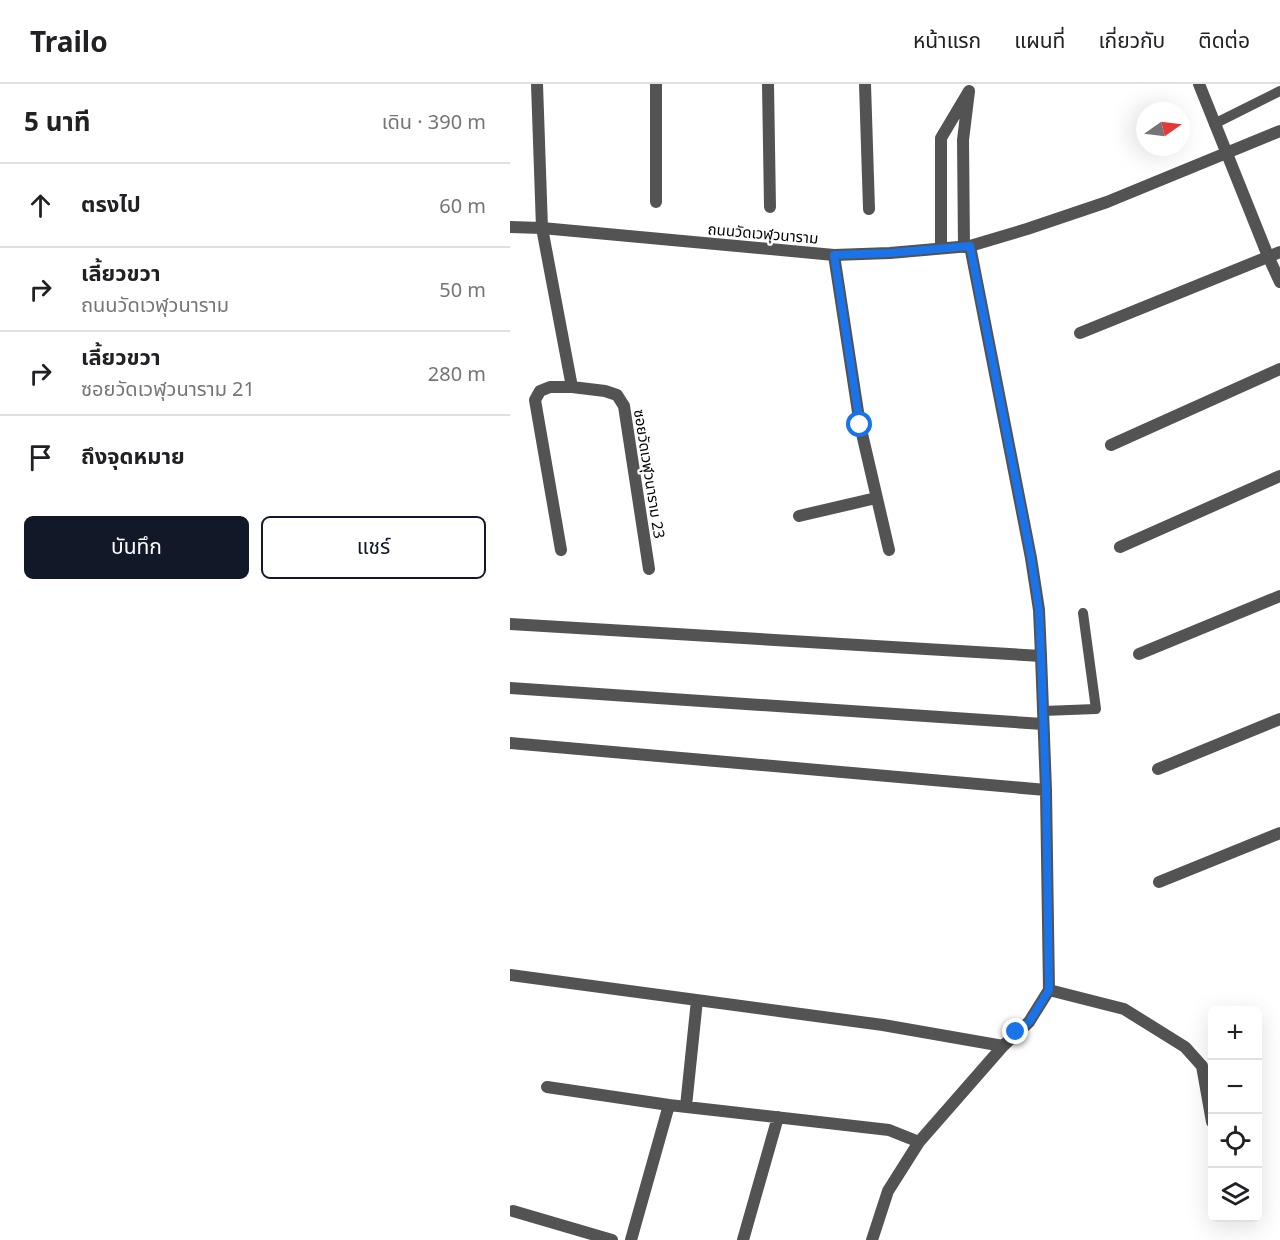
<!DOCTYPE html>
<html lang="th">
<meta charset="utf-8">
<style>
:root{--surface:#fff;--page:#f6f6f6;--text:#202124;--muted:#757577;--line:#e0e0e0;--accent:#111827}
body{margin:0;font-family:"Noto Sans","Noto Sans Thai",sans-serif;background:var(--page);color:var(--text)}
.controls{position:absolute;right:18px;bottom:18px;display:grid;overflow:hidden;border-radius:9px;box-shadow:0 6px 24px #0002}
.controls button{width:54px;height:54px;display:grid;place-items:center;padding:0;border:0;border-bottom:2px solid var(--line);background:var(--surface);color:var(--text);font:30px sans-serif}
.compass{position:absolute;left:626px;top:18px;width:54px;height:54px;border-radius:50%;background:var(--surface);box-shadow:0 6px 24px #0002;rotate:76deg}
.stop{position:absolute;width:18px;height:18px;margin:-14px;border:4px solid #1a73e8;border-radius:50%;background:#fff}
.stop.end{background:#1a73e8;border-color:#fff;box-shadow:0 2px 6px #0008}
.list{margin:0;padding:0;list-style:none}
h2{display:flex;justify-content:space-between;align-items:center;height:78px;margin:0;padding:0 24px;font-size:26px}
h2 small{font-size:20px;font-weight:400;color:var(--muted)}
.list li{display:grid;grid-template-columns:39px 1fr auto;gap:18px;align-items:center;box-sizing:border-box;height:84px;padding:0 24px;border-top:2px solid var(--line)}
.list b{display:block;font-size:22px;white-space:nowrap}
.list p{margin:0;font-size:20px;white-space:nowrap;color:var(--muted)}
.list em{font-size:20px;font-style:normal;color:var(--muted)}
.actions{display:flex;gap:12px;padding:18px 24px}
.actions a{flex:1;padding:14px 0;border:2px solid var(--accent);border-radius:9px;text-align:center;font-size:21px;color:var(--accent)}
.actions .main{background:var(--accent);color:#fff}
.icon{flex:none;width:33px;height:33px;fill:none;stroke:currentColor;stroke-width:2;stroke-linecap:round;stroke-linejoin:round}
.map{position:relative;flex:none;width:770px;height:1156px;overflow:hidden}
header{display:flex;align-items:center;gap:36px;box-sizing:border-box;height:84px;padding:0 30px;background:var(--surface);border-bottom:2px solid var(--line)}
header strong{font-size:28px}
nav{display:flex;gap:33px;margin-inline-start:auto;font-size:21px}
main{display:flex}
aside{flex:1;background:var(--surface)}
.map>svg:first-child{display:block}
</style>
<header>
<strong>Trailo</strong>
<nav><a>หน้าแรก</a><a>แผนที่</a><a>เกี่ยวกับ</a><a>ติดต่อ</a></nav>
</header>
<main>
<aside>
<h2>5 นาที<small>เดิน · 390 m</small></h2>
<ul class="list">
<li><svg class="icon" aria-label="ahead" viewBox="0 0 24 24"><path d="M12 20V5M6 11l6-6 6 6"/></svg><div><b>ตรงไป</b></div><em>60 m</em></li>
<li><svg class="icon" aria-label="right" viewBox="0 0 24 24"><path d="M7 20v-9h11M14 6l5 5-5 5"/></svg><div><b>เลี้ยวขวา</b><p>ถนนวัดเวฬุวนาราม</p></div><em>50 m</em></li>
<li><svg class="icon" aria-label="right" viewBox="0 0 24 24"><path d="M7 20v-9h11M14 6l5 5-5 5"/></svg><div><b>เลี้ยวขวา</b><p>ซอยวัดเวฬุวนาราม 21</p></div><em>280 m</em></li>
<li><svg class="icon" aria-label="arrive" viewBox="0 0 24 24"><path d="M6 21V4h12l-3 4 3 4H6"/></svg><div><b>ถึงจุดหมาย</b></div></li>
</ul>
<div class="actions"><a class="main">บันทึก</a><a>แชร์</a></div>
</aside>
<div class="map">
<svg width="770" height="1156" viewBox="0 0 770 1156">
<rect width="100%" height="100%" fill="#fff"/>
<g fill="none" stroke-linecap="round" stroke-linejoin="round">
<path stroke="#535353" stroke-width="10" d="M704 40 770 7
M533 627 586 625 573 529"/>
<path stroke="#535353" stroke-width="12" d="M27 0 32 144 62 303
M146 0V118
M258 0 260 123
M355 0 359 125
M689 0 758 172 770 198
M431 164V54L459 7 453 56 454 163
M324 171 350 341 379 466
M570 249 770 168
M601 361 770 285
M289 432 366 414
M610 463 770 392
M51 466 25 316 30 307 40 303H62L95 307 107 311 114 322 139 485
M0 540 531 572
M629 570 770 512
M0 604 533 640
M0 659 536 706
M648 685 770 635
M649 798 770 749
M0 891 373 941 493 962
M539 906 614 925 675 963 692 982 702 1038
M37 1003 159 1021 379 1046 409 1058
M176 1022 187 916
M3 1127 102 1156
M121 1156 159 1021
M233 1156 268 1033
M362 1156 378 1107 409 1058 493 962 519 938 539 906 536 706 531 572 529 526 521 474 460 162"/>
<path stroke="#535353" stroke-width="12" d="M0 143 32 144 324 171 380 169 460 162 517 145 597 118 770 47"/>
</g>
<g fill="none" stroke-linecap="round" stroke-linejoin="round">
<path stroke="#1a73e8" stroke-width="8" d="M350 341 324 171 380 169 460 162 521 474 529 526 531 573 536 706 539 906 519 938 506 948"/>
</g>
<g text-anchor="middle" stroke-width="4.5" stroke-linejoin="round" paint-order="stroke">
<g font-size="15" fill="#000" stroke="#fff">
<text transform="translate(253 150) rotate(5)" y="5">ถนนวัดเวฬุวนาราม</text>
<text transform="translate(139 390) rotate(81)" y="5">ซอยวัดเวฬุวนาราม 23</text>
</g>
</g>
</svg>
<div class="controls">
<button>+</button>
<button>−</button>
<button><svg class="icon" aria-label="locate" viewBox="0 0 24 24"><circle cx="12" cy="12" r="6"/><path d="M12 2v4M12 18v4M2 12h4M18 12h4"/></svg></button>
<button><svg class="icon" aria-label="layers" viewBox="0 0 24 24"><path d="M12 4l9 5-9 5-9-5zM3 14l9 5 9-5"/></svg></button>
</div>
<svg class="compass" viewBox="-18 -18 36 36"><path d="M0-13l5 13h-10z" fill="#e53935"/><path d="M0 13l5-13h-10z" fill="#757577"/></svg>
<div class="stop" style="left:350px;top:341px"></div>
<div class="stop end" style="left:506px;top:948px"></div>
</div>
</main>
